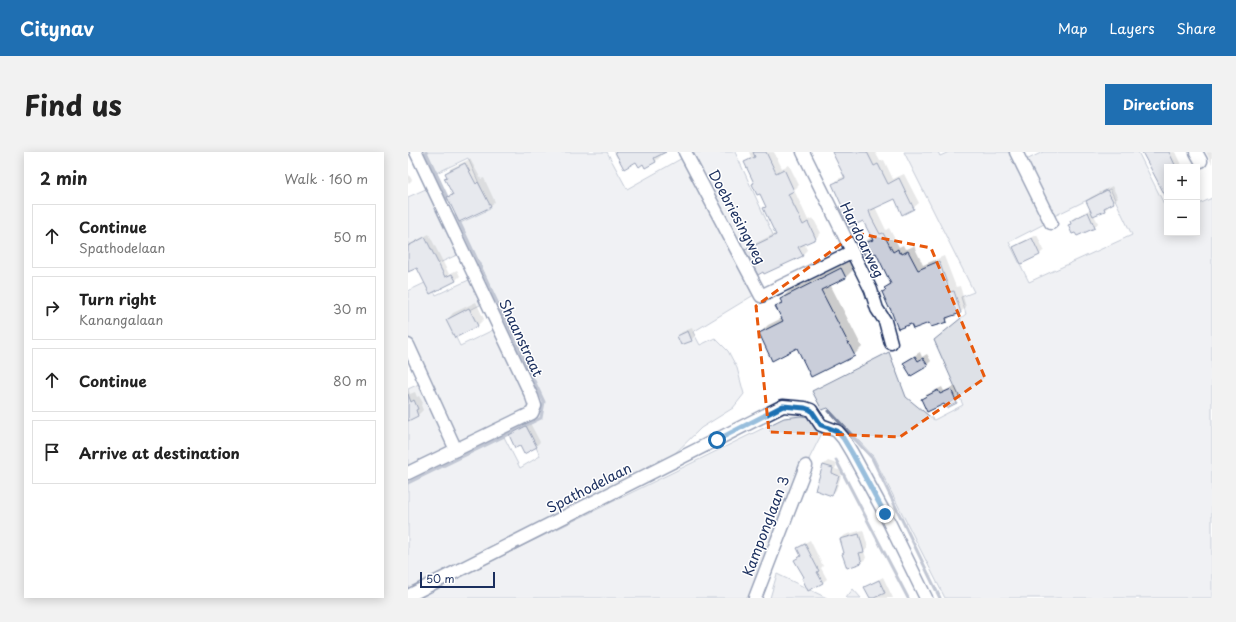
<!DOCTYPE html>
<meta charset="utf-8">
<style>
:root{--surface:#fff;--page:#f2f2f2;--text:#222;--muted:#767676;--line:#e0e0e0;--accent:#1f6fb2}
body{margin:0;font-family:"Playpen Sans",sans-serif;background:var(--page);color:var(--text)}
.controls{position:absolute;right:12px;top:12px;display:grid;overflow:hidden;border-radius:0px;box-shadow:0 2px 10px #0003}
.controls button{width:36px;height:36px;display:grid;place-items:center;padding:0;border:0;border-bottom:1px solid var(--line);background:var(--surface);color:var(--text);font:20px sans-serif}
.scale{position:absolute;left:12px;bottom:10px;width:75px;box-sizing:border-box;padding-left:4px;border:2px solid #1b2f5e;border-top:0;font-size:11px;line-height:14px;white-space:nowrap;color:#1b2f5e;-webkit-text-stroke:3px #fff;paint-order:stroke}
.stop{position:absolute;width:12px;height:12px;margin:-9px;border:3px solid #1f6fb2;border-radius:50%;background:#fff}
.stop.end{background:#1f6fb2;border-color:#fff;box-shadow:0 1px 4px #0008}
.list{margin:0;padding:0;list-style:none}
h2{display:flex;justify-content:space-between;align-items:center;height:52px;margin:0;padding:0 16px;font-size:17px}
h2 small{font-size:13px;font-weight:400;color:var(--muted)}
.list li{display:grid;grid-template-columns:26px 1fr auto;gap:12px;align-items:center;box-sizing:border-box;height:64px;margin:0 8px 8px;padding:0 8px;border:1px solid var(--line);border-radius:0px}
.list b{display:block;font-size:15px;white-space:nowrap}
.list p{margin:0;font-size:13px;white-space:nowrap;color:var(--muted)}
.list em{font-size:13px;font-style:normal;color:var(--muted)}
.icon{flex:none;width:22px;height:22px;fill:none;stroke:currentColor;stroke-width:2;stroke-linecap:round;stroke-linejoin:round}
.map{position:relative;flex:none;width:804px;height:446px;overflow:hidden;border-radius:0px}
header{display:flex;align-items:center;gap:24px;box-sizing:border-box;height:56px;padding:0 20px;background:var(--accent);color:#fff}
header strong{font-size:19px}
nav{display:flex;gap:22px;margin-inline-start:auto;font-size:14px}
.intro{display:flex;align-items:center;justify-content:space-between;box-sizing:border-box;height:96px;padding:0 24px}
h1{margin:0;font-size:28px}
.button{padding:10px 18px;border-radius:0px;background:var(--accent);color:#fff;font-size:14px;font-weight:700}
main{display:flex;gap:24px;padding:0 24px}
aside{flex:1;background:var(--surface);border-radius:0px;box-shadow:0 2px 10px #0003}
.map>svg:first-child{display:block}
</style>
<header>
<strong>Citynav</strong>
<nav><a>Map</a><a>Layers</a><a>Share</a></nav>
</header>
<div class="intro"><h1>Find us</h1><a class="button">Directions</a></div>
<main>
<aside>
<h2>2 min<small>Walk · 160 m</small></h2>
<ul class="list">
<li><svg class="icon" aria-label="ahead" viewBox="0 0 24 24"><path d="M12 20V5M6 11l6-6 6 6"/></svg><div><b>Continue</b><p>Spathodelaan</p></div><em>50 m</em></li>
<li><svg class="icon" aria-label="right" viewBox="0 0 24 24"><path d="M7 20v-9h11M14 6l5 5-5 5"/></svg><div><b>Turn right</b><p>Kanangalaan</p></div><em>30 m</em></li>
<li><svg class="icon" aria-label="ahead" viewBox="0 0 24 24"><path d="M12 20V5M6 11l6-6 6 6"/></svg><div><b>Continue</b></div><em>80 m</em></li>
<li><svg class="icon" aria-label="arrive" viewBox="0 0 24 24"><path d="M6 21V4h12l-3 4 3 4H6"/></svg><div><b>Arrive at destination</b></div></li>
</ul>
</aside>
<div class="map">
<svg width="804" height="446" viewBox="0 0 804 446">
<rect width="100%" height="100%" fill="#fff"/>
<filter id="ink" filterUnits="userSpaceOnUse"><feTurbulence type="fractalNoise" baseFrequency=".025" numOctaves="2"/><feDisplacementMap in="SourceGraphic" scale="8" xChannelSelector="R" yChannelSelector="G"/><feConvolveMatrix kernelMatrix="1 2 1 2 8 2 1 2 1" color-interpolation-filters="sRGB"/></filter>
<g filter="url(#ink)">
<path fill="#dee1e7" stroke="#7c88a2" d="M13 0H199L219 37 285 0H327L366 85 335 101 354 138 285 180 292 193 307 186 320 199 329 216 336 242 325 256 293 276 253 315 0 441V326L93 279 112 316 132 304 116 269 129 260 48 73 82 57 60 6 24 23Z
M496 0H530L532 4 541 0H604L638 71 601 90 621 130 724 83 702 37 644 65 616 9 635 0H730L759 58V81H789V53L804 46V446H537L465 304 420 256 414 258 404 239 481 200 498 245 526 268 555 253 526 188 558 162 553 145 566 140Z
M20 36 51 102 16 118 0 99V45Z
M63 127 74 152 40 169 52 194 87 177 122 249 121 255 117 260 52 289 47 286 0 185V139L21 129 28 143Z
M13 231 41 293 38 298 0 316V237Z
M393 264 402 265 415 279 389 331 347 446H8L376 266Z
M369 422 419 446H362Z
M445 437 453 446H438Z"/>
<path fill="#0003" d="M206 0H255L253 1 254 3 248 9 238 15 236 11 211 5 209 6Z
M341 0H366L374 16 381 13 391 33 386 38 394 55 400 68 405 66 413 81 408 86 396 91 399 98 394 103 338 98 344 93 368 81 356 56 359 54 337 10 343 5Z
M425 0H467L472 9 476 8 485 27 496 22 511 51 505 56 487 46 467 55 478 78 481 76 491 95 495 93 497 97 499 96V97L506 94 515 113 536 104 548 135 552 134 558 155 553 160 544 163 538 169 504 171 482 154 475 141 478 137 477 136 483 130 468 100 453 93 459 88 465 85 456 67 432 55 435 53 425 33 430 27 437 24Z
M735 0H767L774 15H759V38Z
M798 0H804V12Z
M62 7 73 27 76 26 87 50 82 54 40 45 45 41 37 26 39 24 38 21 43 16Z
M0 21 4 28 0 32Z
M704 34 710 46 697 58 686 63 690 71 686 76 661 74 664 71 663 69 667 65 683 57 679 49 683 45Z
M21 82 41 122 49 118 52 124 48 128 22 141 9 114 0 119V93Z
M629 83 636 98 632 102 614 110 607 95 611 91Z
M442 108 446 117 438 125 422 132 454 195 446 203 389 195 352 181 360 173 374 166 368 154 374 149 373 147 381 139Z
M68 150 76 167 69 174 39 168 45 161Z
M284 176 287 184 283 188 270 184 274 180Z
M512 200 514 205 519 202 523 209 519 213 496 211 501 207Z
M547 234 553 246 549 250 539 255 537 250 514 247 518 243 534 235 536 239Z
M0 237 2 242 7 240 9 245 11 244 15 251 13 253 15 258 10 263 0 268Z
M122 271 132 290 128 294 112 292 102 283 106 279Z
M420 309 429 312 427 317 435 319 428 338 424 342 415 313Z
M455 378 460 395 456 399 458 406 454 410 439 415 437 400 433 387 437 383Z
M402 388 415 414 413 416 419 427 414 431 396 425 388 408 394 403 390 396 395 392Z
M475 425 485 446H463L458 435 462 432Z"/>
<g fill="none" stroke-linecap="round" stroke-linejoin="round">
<path stroke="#77839f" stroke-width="3" d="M18 0 40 47
M421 259 464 306 532 446
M428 308 500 446
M0 331 133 266 136 250 48 63"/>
</g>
<path fill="#caceda" stroke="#1b2f5e" d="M207 0H258L246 6 248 10 237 16 235 12 231 15 228 10 216 17Z
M345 0H358L368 21 376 17 386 39 380 42 389 60 395 73 400 70 408 87 390 95 395 104 356 122 355 120 350 123 337 98 368 83 355 56 358 55 352 42 349 43 344 32 346 31 336 10 347 5Z
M424 0H459L466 14 470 12 480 32 491 26 506 57 494 63 487 47 461 59 463 65 472 82 475 81 485 100 490 97 491 101 493 100 494 102 500 99 510 118 531 109 542 140 546 139 553 161 538 166 539 170 523 175 521 171 505 177 503 172 490 177 482 156H481L474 140 478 138 476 136 483 132 468 101 458 106 452 93 465 88 455 69 441 76 431 55 434 54 424 32 437 26Z
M734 0H761L768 15H759V47Z
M57 11 68 32 70 30 83 55 51 70 39 45 45 43 36 26 39 25 37 21Z
M699 38 706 51 696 56 697 59 685 64 678 49Z
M680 60 687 76 669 84 667 81 664 82 660 73 663 72 662 69Z
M17 85 37 125 44 122 48 129 22 142 9 116 0 120V94Z
M624 86 632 103 613 112 605 95Z
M433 116 438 126 413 138 447 204 431 212V211L403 225 389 196 364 209 351 181 375 169 367 154 374 151 372 147Z
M61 156 70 174 47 186 38 168Z
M280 179 284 189 273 193 269 184Z
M507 204 510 209 515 206 520 214 503 224 495 211Z
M543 237 549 251 539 256 536 252 519 260 513 247 530 238 532 242Z
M0 242 3 250 6 248 10 257 8 258 10 264 0 269Z
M118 274 129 295 116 302 112 294 107 296 101 283Z
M415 313 425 316 424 321 431 324 424 344 407 338Z
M451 382 456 400 451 401 454 411 439 416 434 402 436 401 432 387Z
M397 392 411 419 409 420 415 431 400 439 394 426 396 425 386 408 393 404 389 396Z
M471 428 477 441 466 446H462L456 435Z"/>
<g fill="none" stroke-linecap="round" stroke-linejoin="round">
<g stroke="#1b2f5e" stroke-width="15">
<path id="minor" d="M277 0 353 144 443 100
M395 0 463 138 469 157 477 169 483 191
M608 0 643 71
M788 0 793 9
M0 193 48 298
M0 321 124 261 127 254 124 245 8 0
M0 444 375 254 397 256 403 258 413 273 429 279 435 286 444 301 477 362 518 446
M347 446 398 314"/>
</g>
<use href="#minor" stroke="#fff" stroke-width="12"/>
</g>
</g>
<g fill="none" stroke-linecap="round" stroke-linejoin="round" filter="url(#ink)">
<path stroke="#1f6fb2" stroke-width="5" d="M309 288 375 254 397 256 403 258 413 273 429 279 435 286 444 301 477 362"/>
</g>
<path d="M0 0H804V446H0ZM448 81 523 96 577 226 492 285 361 280 348 154Z" fill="#fff" fill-opacity=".55" fill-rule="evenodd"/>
<path fill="none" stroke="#e8590c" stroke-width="3" stroke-dasharray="8 5" stroke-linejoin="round" d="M448 81 523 96 577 226 492 285 361 280 348 154Z"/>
<g text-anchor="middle" stroke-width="3" stroke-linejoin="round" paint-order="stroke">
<g font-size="14" fill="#1b2f5e" stroke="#fff">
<text transform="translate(329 65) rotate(62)" y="5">Doebriesingweg</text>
<text transform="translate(454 88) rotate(64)" y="5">Hardoarweg</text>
<text transform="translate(113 186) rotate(65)" y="5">Shaanstraat</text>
<text transform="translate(181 336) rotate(-27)" y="5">Spathodelaan</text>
<text transform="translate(358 374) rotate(-69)" y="5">Kamponglaan 3</text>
</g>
</g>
</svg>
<div class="controls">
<button>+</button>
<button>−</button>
</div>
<div class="scale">50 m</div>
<div class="stop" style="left:309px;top:288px"></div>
<div class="stop end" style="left:477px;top:362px"></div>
</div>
</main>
